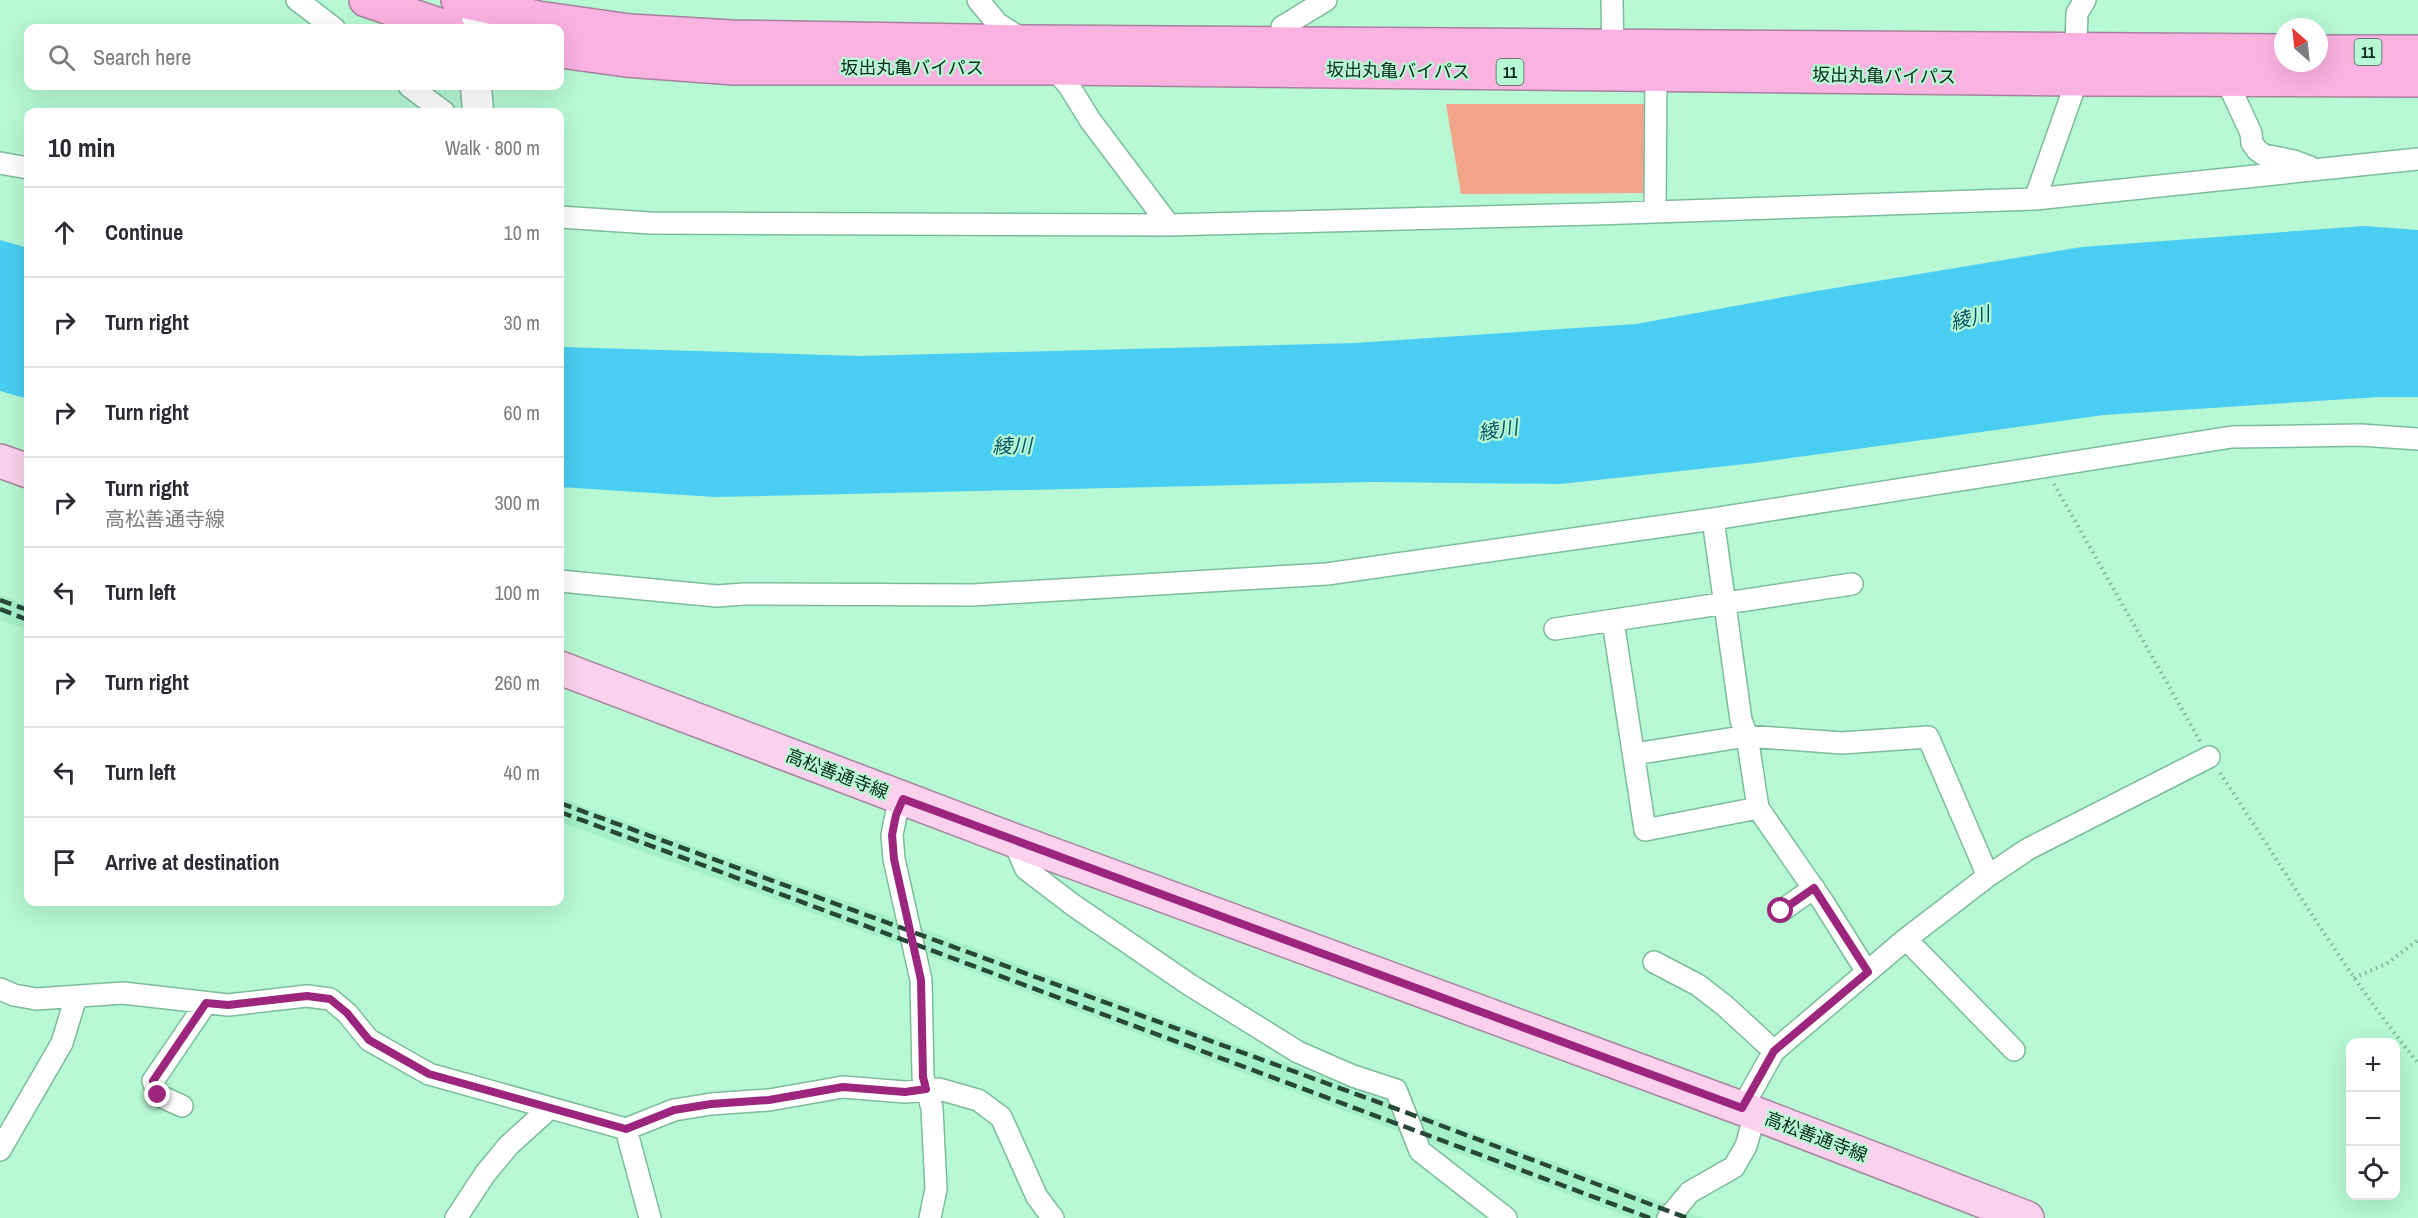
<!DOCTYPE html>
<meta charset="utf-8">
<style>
:root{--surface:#fff;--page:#f2f2f3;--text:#2b2b33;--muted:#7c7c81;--line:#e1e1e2}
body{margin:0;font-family:"Archivo Narrow","Noto Sans JP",sans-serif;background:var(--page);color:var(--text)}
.controls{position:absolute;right:18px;bottom:18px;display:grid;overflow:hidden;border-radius:12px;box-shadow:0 6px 24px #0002}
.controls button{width:54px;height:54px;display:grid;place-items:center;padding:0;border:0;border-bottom:2px solid var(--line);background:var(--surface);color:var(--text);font:30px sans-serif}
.compass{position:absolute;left:2274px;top:18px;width:54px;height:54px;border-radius:50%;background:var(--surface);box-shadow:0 6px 24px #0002;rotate:333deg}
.stop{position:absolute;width:18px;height:18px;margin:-14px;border:4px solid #9c257e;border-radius:50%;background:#fff}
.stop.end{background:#9c257e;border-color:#fff;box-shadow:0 2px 6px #0008}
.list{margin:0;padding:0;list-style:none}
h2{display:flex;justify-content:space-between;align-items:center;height:78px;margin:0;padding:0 24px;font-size:26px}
h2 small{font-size:20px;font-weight:400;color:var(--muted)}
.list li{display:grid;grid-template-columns:39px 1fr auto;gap:18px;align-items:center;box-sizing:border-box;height:90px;padding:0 24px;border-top:2px solid var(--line)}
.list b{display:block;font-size:22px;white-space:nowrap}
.list p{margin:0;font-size:20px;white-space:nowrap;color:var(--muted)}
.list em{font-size:20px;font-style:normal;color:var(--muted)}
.icon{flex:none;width:33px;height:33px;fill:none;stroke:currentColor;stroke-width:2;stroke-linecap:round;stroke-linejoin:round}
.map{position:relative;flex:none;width:2418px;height:1218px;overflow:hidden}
.search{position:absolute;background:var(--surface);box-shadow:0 6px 24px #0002;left:24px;top:24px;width:540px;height:66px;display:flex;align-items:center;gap:15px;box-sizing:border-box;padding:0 21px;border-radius:12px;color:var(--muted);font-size:22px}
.panel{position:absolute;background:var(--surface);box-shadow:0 6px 24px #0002;left:24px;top:108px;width:540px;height:798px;border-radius:12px}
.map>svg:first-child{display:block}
</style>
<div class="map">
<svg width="2418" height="1218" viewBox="0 0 2418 1218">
<rect width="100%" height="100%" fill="#b7f9d4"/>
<path fill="#a5f0c8" d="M0 595 28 605V630L0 620Z
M560 798 909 924 1705 1218H1631L915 950 560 822Z"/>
<path fill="#f2a58a" d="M1446 104H1649V193L1461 194Z"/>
<path fill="#49cdf2" d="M2364 226 2418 230V397H2379L2104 415 1755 463 1560 484 1373 482 715 497 560 487V347L860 356 1355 343 1636 324 1811 292 2082 247Z
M0 240 28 248V399L0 391Z"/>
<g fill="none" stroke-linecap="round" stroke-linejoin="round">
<g stroke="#7cbc9a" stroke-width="24">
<path id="street" d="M297 0 334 28
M978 0 997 23 1022 39
M1612 0 1613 58
M1282 27 1326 0
M1050 64 1069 86 1090 120 1169 225
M2226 79 2251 133 2252 143 2257 150 2264 155 2294 161 2310 167
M409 86 444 112
M0 163 28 168
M2035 199 2072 94 2075 79 2077 13 2085 0
M1655 212 1656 73
M560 217 650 223 1169 225 1595 214 2035 199 2418 159
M1713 519 1741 720 1747 736 1758 808 1823 902 1867 972
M560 581 717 596 744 594 973 595 1327 574 1713 519 2232 437 2361 435 2418 439
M1613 621 1645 830 1758 808
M1555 629 1852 584
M1634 754 1747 736 1842 743 1928 737 1988 876
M903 799 896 815 892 835 894 859 921 980 923 1077 932 1108 936 1189 930 1218
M1013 840 1026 869 1073 905 1190 985 1298 1052 1353 1076 1396 1090 1420 1151 1506 1218
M1781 911 1814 888
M1906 939 2014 1050
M1654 962 1698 985 1725 1006 1774 1051
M0 989 14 995 36 999 123 993 228 1005 307 996 330 999 347 1013 369 1040 429 1074 626 1129 674 1110 711 1104 769 1100 843 1087 905 1092 939 1089 978 1100 1001 1117 1037 1197 1053 1218
M182 1106 158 1095 153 1081 206 1003
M1742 1108 1774 1051 1906 939 1988 876 2028 849 2209 757
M626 1129 650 1218
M0 1150 62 1043 76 997
M456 1218 485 1174 509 1145 550 1108
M1668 1218 1690 1192 1734 1167 1746 1146 1755 1114"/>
</g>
<g stroke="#7cbc9a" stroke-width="33">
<path id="secondary" d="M477 28V6
M476 86 478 112"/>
</g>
<g stroke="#a7829c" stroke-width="36">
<path id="primary" d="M0 461 28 471
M560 668 1013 840 1749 1111 2027 1218"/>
</g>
<g stroke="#a7829c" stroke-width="36">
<path id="highway" d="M366 0 448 28
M458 0 538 18 630 31 732 37 1027 42 2283 51
M560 51 626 60 734 68H1054L2075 79 2418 80
M2319 52H2418"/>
</g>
<path stroke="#7eb396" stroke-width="4" stroke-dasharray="1.5 4.5" stroke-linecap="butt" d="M2054 484 2200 741
M2220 773C2285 870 2344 972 2418 1063
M2354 978 2386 964 2418 940"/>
<use href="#street" stroke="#fff" stroke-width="21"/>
<use href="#secondary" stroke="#fff" stroke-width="30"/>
<use href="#primary" stroke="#fcd1ed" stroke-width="33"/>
<use href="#highway" stroke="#fab2e1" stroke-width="33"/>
<path stroke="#274837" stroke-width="4.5" stroke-dasharray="12 6" stroke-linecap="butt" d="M0 600 28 610
M0 609 28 620
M560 803 1405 1112 1687 1218
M560 812 1650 1218"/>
</g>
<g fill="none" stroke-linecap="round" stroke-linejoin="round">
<path stroke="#9c257e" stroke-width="8" d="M158 1095 153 1081 206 1003 228 1005 307 996 330 999 347 1013 369 1040 429 1074 626 1129 674 1110 711 1104 769 1100 843 1087 905 1092 926 1089 923 1077 921 980 894 859 892 835 896 815 903 799 1742 1108 1774 1051 1868 972 1814 888 1781 911"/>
</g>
<g text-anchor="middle" stroke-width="4.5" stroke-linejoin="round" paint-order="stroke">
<g fill="#b7f9d4" stroke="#416753" stroke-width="1.5">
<rect x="2354.5" y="39" width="27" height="26" rx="4.5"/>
<rect x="1496.5" y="59" width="27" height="26" rx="4.5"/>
</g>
<g font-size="16" font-weight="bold" fill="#0e291c">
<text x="2368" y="58">11</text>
<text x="1510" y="78">11</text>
</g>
<g font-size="18" fill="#0e291c" stroke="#b7f9d4">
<text x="912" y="74">坂出丸亀バイパス</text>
<text transform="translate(1398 71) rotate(1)" y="6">坂出丸亀バイパス</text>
<text transform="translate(1884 76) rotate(1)" y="6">坂出丸亀バイパス</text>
<text transform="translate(837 774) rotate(21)" y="6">高松善通寺線</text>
<text transform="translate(1816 1137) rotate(21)" y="6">高松善通寺線</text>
</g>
<g font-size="20" font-style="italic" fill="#055467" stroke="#b7f9d4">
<text transform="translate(1970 318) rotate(-14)" y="7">綾川</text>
<text transform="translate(1498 430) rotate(-9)" y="7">綾川</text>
<text transform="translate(1012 446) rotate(-1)" y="7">綾川</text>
</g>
</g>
</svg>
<div class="controls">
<button>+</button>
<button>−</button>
<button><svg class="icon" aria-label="locate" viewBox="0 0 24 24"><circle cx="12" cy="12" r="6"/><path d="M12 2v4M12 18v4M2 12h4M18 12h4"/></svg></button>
</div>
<svg class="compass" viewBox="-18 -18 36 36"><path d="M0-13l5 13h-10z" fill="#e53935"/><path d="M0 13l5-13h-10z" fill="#7c7c81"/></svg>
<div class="stop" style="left:1781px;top:911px"></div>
<div class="stop end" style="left:158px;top:1095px"></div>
<div class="search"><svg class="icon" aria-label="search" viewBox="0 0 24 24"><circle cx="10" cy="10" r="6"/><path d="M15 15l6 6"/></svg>Search here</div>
<section class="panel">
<h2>10 min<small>Walk · 800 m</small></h2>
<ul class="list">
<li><svg class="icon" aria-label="ahead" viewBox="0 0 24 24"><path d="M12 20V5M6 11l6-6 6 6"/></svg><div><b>Continue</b></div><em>10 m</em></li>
<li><svg class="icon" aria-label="right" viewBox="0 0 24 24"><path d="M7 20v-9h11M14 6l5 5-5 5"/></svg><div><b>Turn right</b></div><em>30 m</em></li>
<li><svg class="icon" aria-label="right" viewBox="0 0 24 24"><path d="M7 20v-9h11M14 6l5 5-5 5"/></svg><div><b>Turn right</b></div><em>60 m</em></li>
<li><svg class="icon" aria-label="right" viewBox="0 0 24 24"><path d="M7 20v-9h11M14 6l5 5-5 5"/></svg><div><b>Turn right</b><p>高松善通寺線</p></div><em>300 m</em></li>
<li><svg class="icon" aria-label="left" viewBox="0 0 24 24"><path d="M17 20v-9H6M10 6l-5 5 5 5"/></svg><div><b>Turn left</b></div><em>100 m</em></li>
<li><svg class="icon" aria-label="right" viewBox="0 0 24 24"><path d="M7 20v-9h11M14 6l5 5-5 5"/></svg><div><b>Turn right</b></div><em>260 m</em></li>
<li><svg class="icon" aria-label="left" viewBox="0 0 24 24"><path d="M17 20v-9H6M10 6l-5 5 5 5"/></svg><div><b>Turn left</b></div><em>40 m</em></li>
<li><svg class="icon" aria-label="arrive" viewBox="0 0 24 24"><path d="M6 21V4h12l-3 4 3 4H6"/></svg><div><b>Arrive at destination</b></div></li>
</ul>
</section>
</div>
